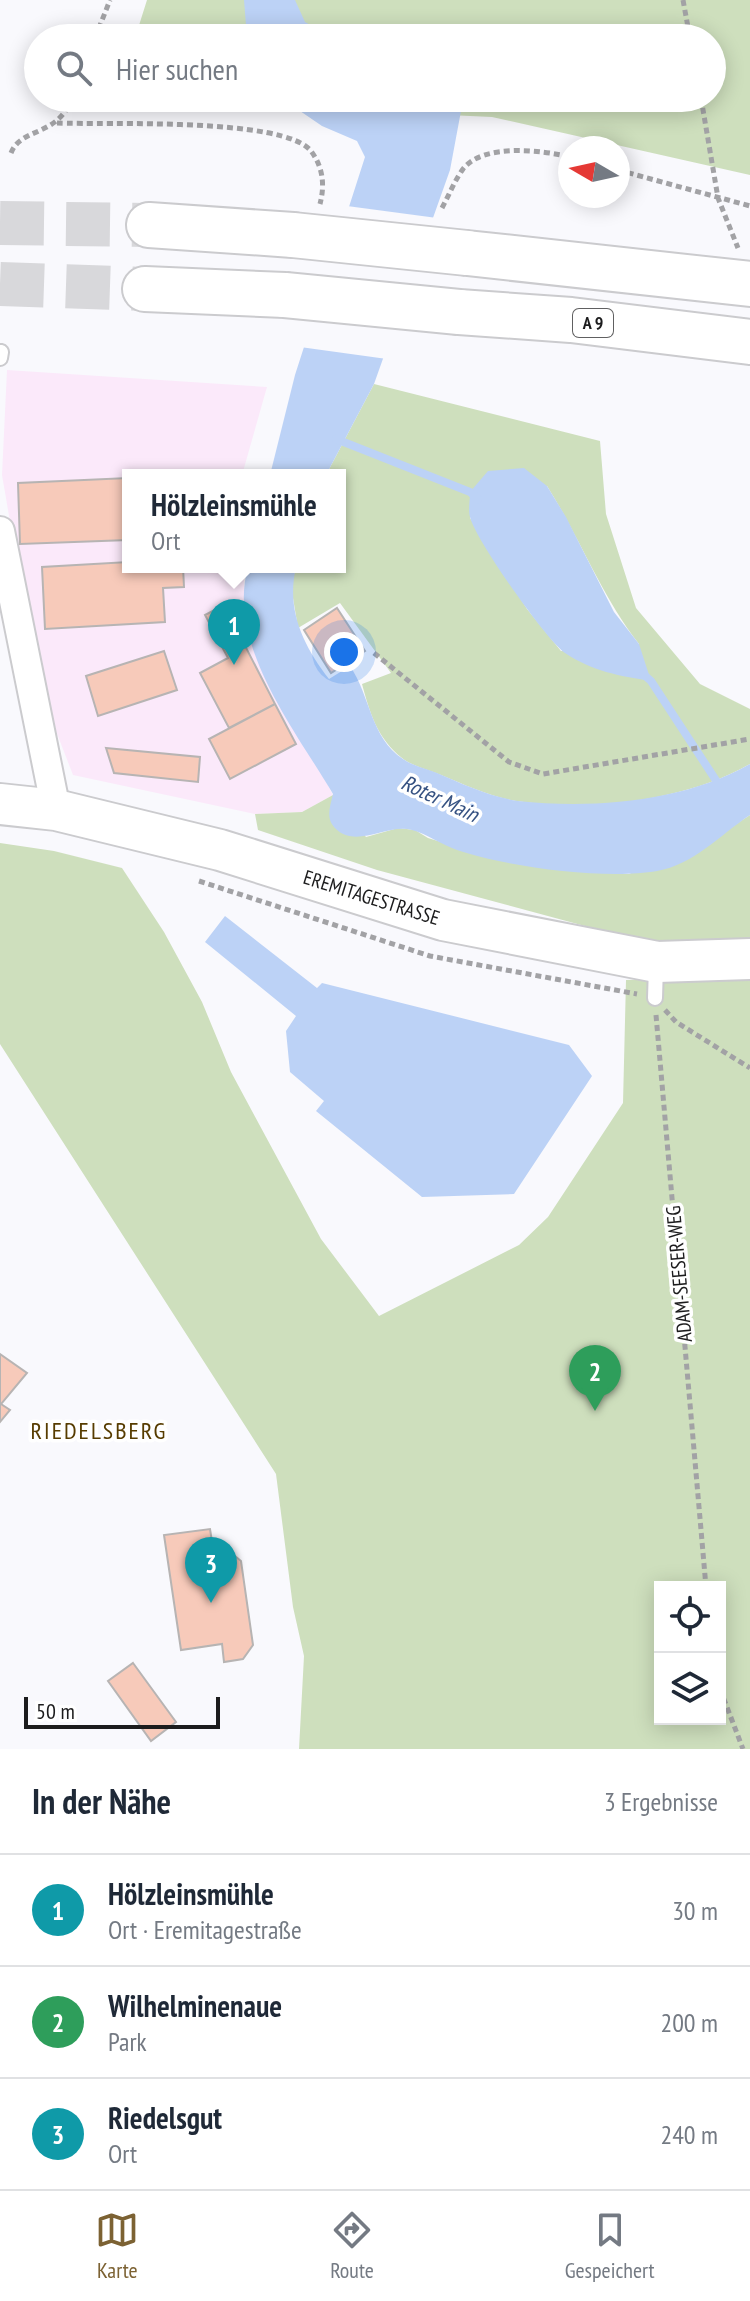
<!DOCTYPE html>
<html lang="de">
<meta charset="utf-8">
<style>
:root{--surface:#fff;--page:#f2f2f3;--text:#1f2937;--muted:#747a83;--line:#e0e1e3;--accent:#7c6233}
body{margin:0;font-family:"PT Sans Narrow",sans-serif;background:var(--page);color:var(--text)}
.controls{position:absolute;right:24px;bottom:24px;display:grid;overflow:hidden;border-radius:0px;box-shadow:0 4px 20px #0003}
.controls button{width:72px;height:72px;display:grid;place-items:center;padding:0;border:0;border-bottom:2px solid var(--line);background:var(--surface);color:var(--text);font:40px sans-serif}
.compass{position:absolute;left:558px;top:136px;width:72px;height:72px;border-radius:50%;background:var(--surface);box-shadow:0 4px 20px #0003;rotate:279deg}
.scale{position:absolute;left:24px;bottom:20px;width:196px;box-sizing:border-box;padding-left:8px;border:4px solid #1c1c1d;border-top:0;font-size:22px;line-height:28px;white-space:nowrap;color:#1c1c1d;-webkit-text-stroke:6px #fff;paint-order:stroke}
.you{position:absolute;left:344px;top:652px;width:28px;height:28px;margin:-20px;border:6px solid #fff;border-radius:50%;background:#1a73e8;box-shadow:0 0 0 12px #1a73e833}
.badge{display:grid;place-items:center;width:52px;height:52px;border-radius:50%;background:var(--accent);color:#fff;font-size:26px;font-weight:700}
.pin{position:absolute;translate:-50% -66px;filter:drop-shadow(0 2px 4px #0008)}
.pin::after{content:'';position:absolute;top:42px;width:28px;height:24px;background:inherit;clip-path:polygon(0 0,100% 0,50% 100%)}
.popup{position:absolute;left:122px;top:469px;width:224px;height:104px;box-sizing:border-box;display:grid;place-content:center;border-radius:0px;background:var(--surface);filter:drop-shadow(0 2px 6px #0005);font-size:26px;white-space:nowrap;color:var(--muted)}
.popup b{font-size:30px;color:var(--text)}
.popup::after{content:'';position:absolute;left:50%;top:100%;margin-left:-16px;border:16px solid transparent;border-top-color:var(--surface)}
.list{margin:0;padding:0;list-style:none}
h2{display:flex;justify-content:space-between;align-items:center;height:104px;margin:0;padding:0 32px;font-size:34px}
h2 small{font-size:26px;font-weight:400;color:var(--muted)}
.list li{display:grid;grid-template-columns:52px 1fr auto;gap:24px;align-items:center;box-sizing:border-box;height:112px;padding:0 32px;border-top:2px solid var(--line)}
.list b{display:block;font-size:30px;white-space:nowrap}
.list p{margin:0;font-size:26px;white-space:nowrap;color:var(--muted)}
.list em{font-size:26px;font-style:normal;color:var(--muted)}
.icon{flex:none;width:44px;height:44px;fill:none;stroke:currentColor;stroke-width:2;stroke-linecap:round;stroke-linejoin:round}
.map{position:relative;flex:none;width:750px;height:1749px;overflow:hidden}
.search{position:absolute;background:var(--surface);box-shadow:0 4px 20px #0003;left:24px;right:24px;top:24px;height:88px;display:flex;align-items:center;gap:20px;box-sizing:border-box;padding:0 28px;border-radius:44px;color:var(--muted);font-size:30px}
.sheet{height:440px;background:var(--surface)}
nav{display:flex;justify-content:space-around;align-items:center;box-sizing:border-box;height:112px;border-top:2px solid var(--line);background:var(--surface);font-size:22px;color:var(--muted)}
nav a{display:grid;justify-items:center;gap:4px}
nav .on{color:var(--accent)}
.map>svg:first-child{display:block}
</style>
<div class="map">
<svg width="750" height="1749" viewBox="0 0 750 1749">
<rect width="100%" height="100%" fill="#f9f9fd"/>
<path fill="#fbe9fa" d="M7 370 267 387 242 475H128V567H244L245 620 333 795 302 812 255 814 73 775 56 731 17 562 2 475Z"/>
<path fill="#cedfbd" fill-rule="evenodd" d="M147 0H750V175L492 117 273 107 225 98H712V38H135Z
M374 384 600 441 606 514 636 608 700 684 750 709V764C685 801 590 812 516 801 491 797 465 785 441 775 429 770 412 766 402 758 377 738 370 713 362 684L391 673 340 603 298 628 291 586 296 567H340V475H326ZM547 486C580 538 601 595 639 644L561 651 527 609 470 518V492Z
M333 795 366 837 398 828 415 830 428 838 496 859 572 871 629 874 721 834 750 815V940L659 946 377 870 258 830 255 814 302 812Z
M0 843 54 851 122 868 164 932 202 1002 231 1072 321 1239 379 1316 519 1245 548 1217 623 1103 626 980 750 976V1749H299L304 1656 293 1607 276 1474 0 1044ZM660 1587H720V1719H660Z"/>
<path fill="#bcd2f6" d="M244 0H295L305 22 334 38H247Z
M281 98H458L461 111 450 170 374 384 326 475H270L295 375 365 157 357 141 322 126Z
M524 468 547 486 566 517 614 612 639 644 651 681C619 676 592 671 565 653 546 640 475 539 470 517 468 510 470 500 470 492L488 471Z
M248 567H296C286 610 303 645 329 679L350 666C371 697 370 737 403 759 413 766 427 769 437 773 462 784 491 797 518 801 593 809 683 802 750 764V815C720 835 693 865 657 871 606 880 506 867 457 850 442 845 427 834 412 830 388 823 357 849 336 829 325 819 330 807 333 794 296 731 226 644 248 567Z
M225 916 317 988 322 983 569 1045 592 1076 514 1194 422 1197 316 1111 324 1101 290 1072 286 1031 296 1016 205 942Z"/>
<path fill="#f9f9fd" d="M347 206 437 218 387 359 300 347Z"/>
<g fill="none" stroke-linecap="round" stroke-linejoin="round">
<path stroke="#bcd2f6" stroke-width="8" d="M336 439 470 492 478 499
M643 674 651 681 721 788"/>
</g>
<path fill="#f7caba" stroke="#b7b4b3" stroke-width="2" d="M128 478V540L20 544 18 483Z
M128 562V567H183L184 587 163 588 165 622 45 629 42 567Z
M224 605 275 704 229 728 200 673 228 658 205 615Z
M337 608 365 651 331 673 304 630Z
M164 651 177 690 98 716 86 676Z
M275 704 296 744 230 779 209 739Z
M106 748 200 757 198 782 114 773Z
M0 1354 27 1373 1 1404 10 1410 0 1422Z
M210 1529 214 1554 229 1551 241 1561 253 1645 243 1659 224 1662 222 1644 181 1650 164 1535Z
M133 1663 176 1722 151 1741 108 1681Z"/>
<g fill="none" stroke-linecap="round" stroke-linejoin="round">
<path stroke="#d8d8db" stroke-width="44" stroke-dasharray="44 22" stroke-linecap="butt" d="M0 223 149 225
M0 284 145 289"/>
<g stroke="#cbcbce" stroke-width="18">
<path id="lane" d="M0 358 1 352
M655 998 656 966"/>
</g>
<g stroke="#cbcbce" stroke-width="32">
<path id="street" d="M0 531 56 810"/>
</g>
<g stroke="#cbcbce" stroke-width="44">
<g id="secondary">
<path id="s1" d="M0 804 56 810 220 850 443 920 657 962 750 959"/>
</g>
</g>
<g stroke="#cbcbce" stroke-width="48">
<path id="highway" d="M149 225 293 235
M467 253 750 284
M145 289 285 295
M459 312 571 320 750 342"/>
</g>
<path stroke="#a2a2a5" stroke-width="5" stroke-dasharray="6 4" stroke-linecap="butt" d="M683 0 690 38
M95 38 110 0
M701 98 718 198 738 248
M57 123C104 125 284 117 311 151 323 167 325 185 320 204
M11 153C21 127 58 137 72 98
M618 170 750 206
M442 208C449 195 455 180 463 169 483 143 542 150 570 157
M374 653 509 762 543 774 750 739
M199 881 430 956 637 994
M665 1010 676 1022 750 1068
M656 1015 706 1587
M720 1689 743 1749"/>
<use href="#lane" stroke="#fff" stroke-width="14"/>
<use href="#street" stroke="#fff" stroke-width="28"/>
<use href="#secondary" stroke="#fff" stroke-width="40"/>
<use href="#highway" stroke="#fff" stroke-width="44"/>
<g stroke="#cbcbce" stroke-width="48" stroke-linecap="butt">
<path id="highway-bridge" d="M293 235 467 253
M285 295 459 312"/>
</g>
<use href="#highway-bridge" stroke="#fff" stroke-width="44"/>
</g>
<g text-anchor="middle" stroke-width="7" stroke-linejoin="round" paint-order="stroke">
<rect fill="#fff" stroke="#606061" stroke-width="2" x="573" y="309" width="40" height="28" rx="6"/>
<g font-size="18" font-weight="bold" fill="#1c1c1d">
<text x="593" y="329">A 9</text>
</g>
<g font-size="20" fill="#1c1c1d" stroke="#fff">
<text dy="7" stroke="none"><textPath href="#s1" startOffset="384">EREMITAGESTRASSE</textPath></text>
<text transform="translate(679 1274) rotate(-95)" y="7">ADAM-SEESER-WEG</text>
</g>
<g font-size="22" font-style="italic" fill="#365282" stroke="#fff">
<text transform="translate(440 798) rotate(25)" y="8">Roter Main</text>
</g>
<g font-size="24" letter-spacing="2" fill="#573c00" stroke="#fff">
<text x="99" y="1439">RIEDELSBERG</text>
</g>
</g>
</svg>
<div class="controls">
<button><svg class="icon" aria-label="locate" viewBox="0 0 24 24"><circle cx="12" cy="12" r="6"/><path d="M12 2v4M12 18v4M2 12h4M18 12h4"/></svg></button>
<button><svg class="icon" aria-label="layers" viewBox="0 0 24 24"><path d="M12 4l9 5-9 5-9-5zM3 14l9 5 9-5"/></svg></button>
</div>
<svg class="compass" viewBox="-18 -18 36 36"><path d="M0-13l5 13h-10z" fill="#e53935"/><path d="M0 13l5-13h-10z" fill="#747a83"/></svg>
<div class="scale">50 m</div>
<div class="you"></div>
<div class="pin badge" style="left:234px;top:665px;background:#0f9aa8">1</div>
<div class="popup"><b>Hölzleinsmühle</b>Ort</div>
<div class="pin badge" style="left:595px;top:1411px;background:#2e9e5b">2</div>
<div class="pin badge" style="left:211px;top:1603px;background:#0f9aa8">3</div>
<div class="search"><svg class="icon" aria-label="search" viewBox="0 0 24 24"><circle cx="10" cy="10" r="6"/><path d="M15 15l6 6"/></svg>Hier suchen</div>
</div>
<section class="sheet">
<h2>In der Nähe<small>3 Ergebnisse</small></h2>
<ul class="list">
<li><span class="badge" style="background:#0f9aa8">1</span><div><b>Hölzleinsmühle</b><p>Ort · Eremitagestraße</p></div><em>30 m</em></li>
<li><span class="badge" style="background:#2e9e5b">2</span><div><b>Wilhelminenaue</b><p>Park</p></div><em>200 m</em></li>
<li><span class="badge" style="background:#0f9aa8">3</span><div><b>Riedelsgut</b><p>Ort</p></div><em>240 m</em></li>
</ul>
</section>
<nav>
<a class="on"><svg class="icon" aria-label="map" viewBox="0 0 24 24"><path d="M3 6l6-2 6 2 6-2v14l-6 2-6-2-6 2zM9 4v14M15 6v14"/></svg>Karte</a>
<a><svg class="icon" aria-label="directions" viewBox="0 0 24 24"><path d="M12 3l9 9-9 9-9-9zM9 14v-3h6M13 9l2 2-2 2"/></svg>Route</a>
<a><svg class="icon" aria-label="saved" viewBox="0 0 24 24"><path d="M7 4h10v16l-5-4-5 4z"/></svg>Gespeichert</a>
</nav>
